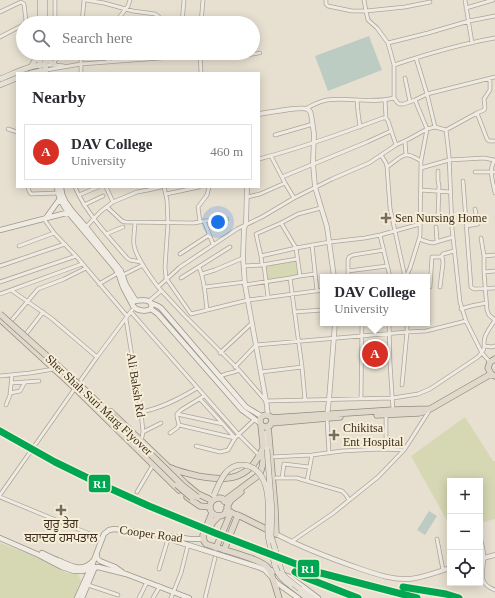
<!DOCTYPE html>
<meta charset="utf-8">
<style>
:root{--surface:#fff;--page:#f2f2f3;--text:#2b2b33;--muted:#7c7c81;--line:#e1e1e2;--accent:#d93025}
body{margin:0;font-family:"Times New Roman","Noto Sans Gurmukhi",serif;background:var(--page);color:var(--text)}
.controls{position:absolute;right:12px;bottom:12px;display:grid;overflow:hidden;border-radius:0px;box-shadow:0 2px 10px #0003}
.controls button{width:36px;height:36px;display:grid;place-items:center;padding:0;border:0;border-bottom:1px solid var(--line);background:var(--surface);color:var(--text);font:20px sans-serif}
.you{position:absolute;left:218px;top:222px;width:14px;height:14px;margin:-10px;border:3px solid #fff;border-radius:50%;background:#1a73e8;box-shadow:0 0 0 6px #1a73e833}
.badge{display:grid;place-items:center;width:26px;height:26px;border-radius:50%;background:var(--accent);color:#fff;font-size:13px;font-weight:700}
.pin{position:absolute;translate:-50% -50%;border:2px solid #fff;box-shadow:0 1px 4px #0006}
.popup{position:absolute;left:320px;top:274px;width:110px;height:52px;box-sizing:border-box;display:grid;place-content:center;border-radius:0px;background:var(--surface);filter:drop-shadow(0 1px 3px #0005);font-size:13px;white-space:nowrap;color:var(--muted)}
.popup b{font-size:15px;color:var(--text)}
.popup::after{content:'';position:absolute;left:50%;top:100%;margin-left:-8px;border:8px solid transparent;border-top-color:var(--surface)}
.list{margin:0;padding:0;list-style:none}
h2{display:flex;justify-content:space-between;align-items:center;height:52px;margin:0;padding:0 16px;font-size:17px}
h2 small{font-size:13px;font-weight:400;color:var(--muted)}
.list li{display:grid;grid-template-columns:26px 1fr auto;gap:12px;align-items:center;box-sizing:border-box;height:56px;margin:0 8px 8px;padding:0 8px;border:1px solid var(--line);border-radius:0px}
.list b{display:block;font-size:15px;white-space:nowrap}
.list p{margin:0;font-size:13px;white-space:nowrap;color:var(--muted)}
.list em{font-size:13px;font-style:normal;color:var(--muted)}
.icon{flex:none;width:22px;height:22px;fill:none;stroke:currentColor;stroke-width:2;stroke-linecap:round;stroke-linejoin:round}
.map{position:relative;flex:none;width:495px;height:598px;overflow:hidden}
.search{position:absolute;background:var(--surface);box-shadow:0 2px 10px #0003;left:16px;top:16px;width:244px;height:44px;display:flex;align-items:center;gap:10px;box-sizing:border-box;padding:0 14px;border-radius:22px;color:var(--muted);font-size:15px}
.panel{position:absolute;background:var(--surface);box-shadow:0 2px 10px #0003;left:16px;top:72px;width:244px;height:116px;border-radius:0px}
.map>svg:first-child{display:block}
</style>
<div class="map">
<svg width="495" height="598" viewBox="0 0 495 598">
<rect width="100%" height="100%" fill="#e7e0d1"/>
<path fill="#d6d7b3" d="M295 260 298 276 267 281 264 265Z
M465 417 493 461H495V519L480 523V481H450V526L411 456Z
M0 543 39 558 67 573 78 574 81 581 74 598H0Z"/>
<path fill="#bcccc2" d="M369 36 382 70 328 91 315 56Z
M429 511 437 516 425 535 417 530Z"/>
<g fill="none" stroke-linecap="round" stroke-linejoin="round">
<g stroke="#ada599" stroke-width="4">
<path id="pedestrian" d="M200 55H248L260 53"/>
</g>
<g stroke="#ada599" stroke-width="4.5">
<path id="minor" d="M55 0V23
M86 0 104 3 133 11 155 14 158 16 160 18 161 23
M326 0V4L328 6 352 11H366L364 0
M465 0 472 43
M466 8 493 0
M0 12 21 2 24 4 26 21 24 23
M82 23 84 0
M115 23 128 6 130 0
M182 23 184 0
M201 23 203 0
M0 37 23 25
M495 38C461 44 427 54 394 65V98L397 102 399 104H404L415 100 427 94 495 77
M388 43 428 33 469 21 495 16
M81 53V73
M200 53 201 73
M416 58 427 94 435 127
M108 62 110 53
M54 63 56 59V53
M45 65H55L64 66
M394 65 388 43 377 28 368 20 366 11 405 7 430 2
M46 70C58 68 69 66 81 64L200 55
M405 78 410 102
M357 100 358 112 360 127
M385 100 386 118
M307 108C313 105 320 101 327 100 350 97 372 104 394 98
M477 113 484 110 485 108 484 99 490 90V78
M8 129 17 132
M446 130 449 155 452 228 460 302 466 321 482 353 490 362
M446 130 477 113 487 139 489 141H495
M275 135 313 124
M405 141 406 155
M396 145 369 163 332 179 294 198 262 217 237 229 180 267 158 287 185 316 239 370 266 401 393 398 418 394 430 389 478 357C488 347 482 346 485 337 487 331 492 325 495 320
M381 155 386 163 387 167 390 208 405 277
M271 156 285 183
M259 159C301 148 343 133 383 118H386L388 121 396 145 409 139 427 129 435 127 446 130
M495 160C488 169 493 182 495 193
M387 167C392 164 401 155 406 155 411 154 417 159 421 161
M421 168 449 160 484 158 494 160
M438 171V181L439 186 438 216
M475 172H495
M282 177 367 142 391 131
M463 181 471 287 474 289 495 288
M28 187 29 191 31 194 57 193
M75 187C86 213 109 237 127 258L130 260 141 262
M106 187 113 202
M164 187 167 200 168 223 165 267 166 278 191 314 248 300 323 290
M420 190 450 192
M166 194 199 187
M79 195 98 187
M247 197 260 194 285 183 294 198
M84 205 103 196
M107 207 122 221 125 222 194 223 204 221 227 219
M44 219 54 233 76 256 127 316
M204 221 213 244
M135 222C135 229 133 237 134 245 136 258 150 276 158 287
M200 222 198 207 207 195 209 187
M281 223 298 214 321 208
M466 226 478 224 475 209
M86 227 100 212 113 202 137 192 148 190 161 187
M436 227 437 241
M106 234 123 227
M380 235 390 277
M481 238 484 256V272
M419 239 428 242 433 243 453 237
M312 245 317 291
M19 246 54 233
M180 254 209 235
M261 256 256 234 281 223 296 248 300 276 290 278 302 367 305 400
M484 256 495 255
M262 265 297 259
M264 265 268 297
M0 266 65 244
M244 266 262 265 261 256 296 248 330 242 365 238 380 235 420 224
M199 267C205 280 205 295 207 310
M348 271 387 266
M495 271 484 272 487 310 489 315 495 320
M202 274 215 270 243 258
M121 276 143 265
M300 276 315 274
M348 277V260L349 257 353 255 384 250
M406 277 410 268 420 236 421 161 427 129 415 100
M181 278 230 247
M0 282 76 256
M99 284 118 273
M245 285 290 278
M205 287 245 282
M430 287 432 257H441L443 254 454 251
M440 287 443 263 442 256
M11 290 51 318 97 357
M0 294 82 264
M149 301 161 291
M461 309 471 306 486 303
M131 312 239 435 259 455
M294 312 323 310
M126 319 141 412 143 432 141 442
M11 321 38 289 64 279 86 268
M389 323 390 363 393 410
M26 334 43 312
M485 346 492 347 495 346
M220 353 252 323
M235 367 256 345 407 332 426 331 466 321
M261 372 302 367
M0 376 30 373 54 369
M220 377C226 372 232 374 239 370
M11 383 39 381
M402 385 407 332V323
M10 393 20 391 25 382
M361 398 362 323
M200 399 223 424
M6 405 10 395 12 375
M141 412C162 408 179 399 197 388
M177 414 181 410 204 396
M327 419 329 453
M179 425 177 417V414L223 424 235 438 228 450 220 452 196 446
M143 432 161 423
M170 433 177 428 179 425 235 438 255 419
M386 440V414
M270 457 312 455 342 451 380 449 404 450
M272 478H297L307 481 342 491 346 495 349 500
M282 478 284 464 309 467
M307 481 312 455
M137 492 153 465
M0 495 97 357 132 310
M0 497 102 539
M480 535C481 543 484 550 484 558 483 573 477 583 495 590
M437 539 443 570
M291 542 332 514 378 477 404 450 410 441 429 411
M159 569 168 539
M88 585 118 595
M139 598 147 582
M153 598 160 586
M171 598 181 573 188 545
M205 598 215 558"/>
</g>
<g stroke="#ada599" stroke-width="5.5">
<path id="tertiary" d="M259 114C267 113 301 106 307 109 310 110 310 111 311 114L314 134 313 164 315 187 327 227 334 277
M247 187 246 224 244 228 243 258 245 285 267 406
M267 408 268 415
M327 416 329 400 335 323
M276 534C303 548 332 559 361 569 376 574 392 580 409 579 422 578 437 572 450 568
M480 559 495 555"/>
</g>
<g stroke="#9c958a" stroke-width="6">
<path id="secondary" d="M57 187C58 198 62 203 68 212L115 268 119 275 123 287 132 304
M61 187 62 194 65 201 72 211 86 227 121 271 126 285 136 301
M46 218 59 200
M0 230 70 212
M134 301C141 300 154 298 151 309 145 312 135 311 132 304Z
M151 303 158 306 161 308 246 407 261 416
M151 309 158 314 242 410 260 423
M0 538 39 555 62 567 74 571H82L98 567 126 574 189 598
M166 538 258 567 265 570 277 583 298 598
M42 553C48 556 54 559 60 561 73 567 82 572 93 561
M97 555V558L100 561 115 567 122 572
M268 569 290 577 318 598
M77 598 92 565 104 534 109 530 114 529 130 531 190 539H203
M82 598 95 567"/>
</g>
<g stroke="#928b80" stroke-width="6">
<path id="primary" d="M40 23V0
M45 23V0
M39 53 40 66
M45 58 55 65
M31 67 39 53
M31 73 46 70 44 53
M0 79C13 74 31 64 45 65
M0 85 17 78
M266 433 267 449
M269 541 275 566
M275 549 282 573
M290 585 307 598
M300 589 313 598"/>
</g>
<g stroke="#928b80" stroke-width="7">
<path id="trunk" d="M0 319 75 388 179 490
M495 359 490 362 488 368 491 374 495 376
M111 412 186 484 198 494 209 499
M377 415 419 413 426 411
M260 421a6 6 0 1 1 12 0a6 6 0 1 1-12 0Z
M271 418 393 410 430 409 491 374
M271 423 340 417
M171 468C180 472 189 474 198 476 229 482 250 479 263 448
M187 497 200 506 210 507
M210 507a9 9 0 1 1 18 0a9 9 0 1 1-18 0Z
M224 501 259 475C267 460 262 441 261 424
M227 507 231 500 241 492
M226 511 240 516 276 534 275 508 268 426
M212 513 203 535 204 541 206 544 212 546C223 550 262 559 268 568 273 575 276 589 279 598
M208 531 213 522 219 516
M216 548 231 512
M224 550 238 515"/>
</g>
<use href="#pedestrian" stroke="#efebe3" stroke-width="2.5"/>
<use href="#minor" stroke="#efebe3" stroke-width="3"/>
<use href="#tertiary" stroke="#efebe3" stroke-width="4"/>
<use href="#secondary" stroke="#efebe3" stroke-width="4.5"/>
<use href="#primary" stroke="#e6e1d4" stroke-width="5"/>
<use href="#trunk" stroke="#e0d9cb" stroke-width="5.5"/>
<g stroke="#928b80" stroke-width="6" stroke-linecap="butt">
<path id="primary-bridge" d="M267 449 272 511 271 536 275 549
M214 495C220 482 225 465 242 465 246 465 250 466 253 468 269 477 269 503 268 519 268 527 267 533 269 541
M275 566C278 575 282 580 290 585
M282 573 285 577 300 589"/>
</g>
<g stroke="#928b80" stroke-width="7" stroke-linecap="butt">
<path id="trunk-bridge" d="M0 314 86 391 183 486 197 497
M177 485 192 498"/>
</g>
<use href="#primary-bridge" stroke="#e6e1d4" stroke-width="5"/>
<use href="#trunk-bridge" stroke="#e0d9cb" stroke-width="5.5"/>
<g stroke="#f7eed8" stroke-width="10">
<path id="rail-1" d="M0 431 55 462 98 483 149 506 215 533 317 572 417 598
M295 572 304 577 358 598
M403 587 446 594 459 598"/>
</g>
<use href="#rail-1" stroke="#00a651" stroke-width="7"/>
</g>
<g fill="#786c5e" stroke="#f7eed8" stroke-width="1.5">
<path d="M384 212h4v4h4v4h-4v4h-4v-4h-4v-4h4z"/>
<path d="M332 429h4v4h4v4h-4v4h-4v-4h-4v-4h4z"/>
<path d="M59 504h4v4h4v4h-4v4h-4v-4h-4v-4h4z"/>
</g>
<g text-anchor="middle" stroke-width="4" stroke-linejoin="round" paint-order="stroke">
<g font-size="12" fill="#3d2e20" stroke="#f7eed8" text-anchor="start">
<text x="395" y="222">Sen Nursing Home</text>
<text x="343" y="432">Chikitsa<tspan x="343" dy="14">Ent Hospital</tspan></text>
<text x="61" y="528" text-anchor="middle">ਗੁਰੂ ਤੇਗ<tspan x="61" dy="14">ਬਹਾਦਰ ਹਸਪਤਾਲ</tspan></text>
</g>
<g font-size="12" fill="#3d2e20" stroke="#f7eed8">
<text transform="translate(136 385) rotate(81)" y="4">Ali Baksh Rd</text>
<text transform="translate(99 405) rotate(43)" y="4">Sher Shah Suri Marg Flyover</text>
<text transform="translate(151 534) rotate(8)" y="4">Cooper Road</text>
</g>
</g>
<g stroke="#f7eed8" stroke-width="1.5">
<rect x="88" y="474" width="23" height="19" rx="4" fill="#00a651"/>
<rect x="297" y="559" width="23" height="19" rx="4" fill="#00a651"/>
</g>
<g font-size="11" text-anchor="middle" font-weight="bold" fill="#fff">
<text x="100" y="488">R1</text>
<text x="308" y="573">R1</text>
</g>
</svg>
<div class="controls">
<button>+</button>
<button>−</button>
<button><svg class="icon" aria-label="locate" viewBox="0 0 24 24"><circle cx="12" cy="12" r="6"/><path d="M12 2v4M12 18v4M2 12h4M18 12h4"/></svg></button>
</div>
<div class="you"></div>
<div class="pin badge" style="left:375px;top:354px">A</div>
<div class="popup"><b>DAV College</b>University</div>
<div class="search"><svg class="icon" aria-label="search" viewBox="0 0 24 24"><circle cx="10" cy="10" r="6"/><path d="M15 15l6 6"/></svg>Search here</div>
<section class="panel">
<h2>Nearby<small></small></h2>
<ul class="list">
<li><span class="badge">A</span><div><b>DAV College</b><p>University</p></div><em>460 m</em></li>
</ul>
</section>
</div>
